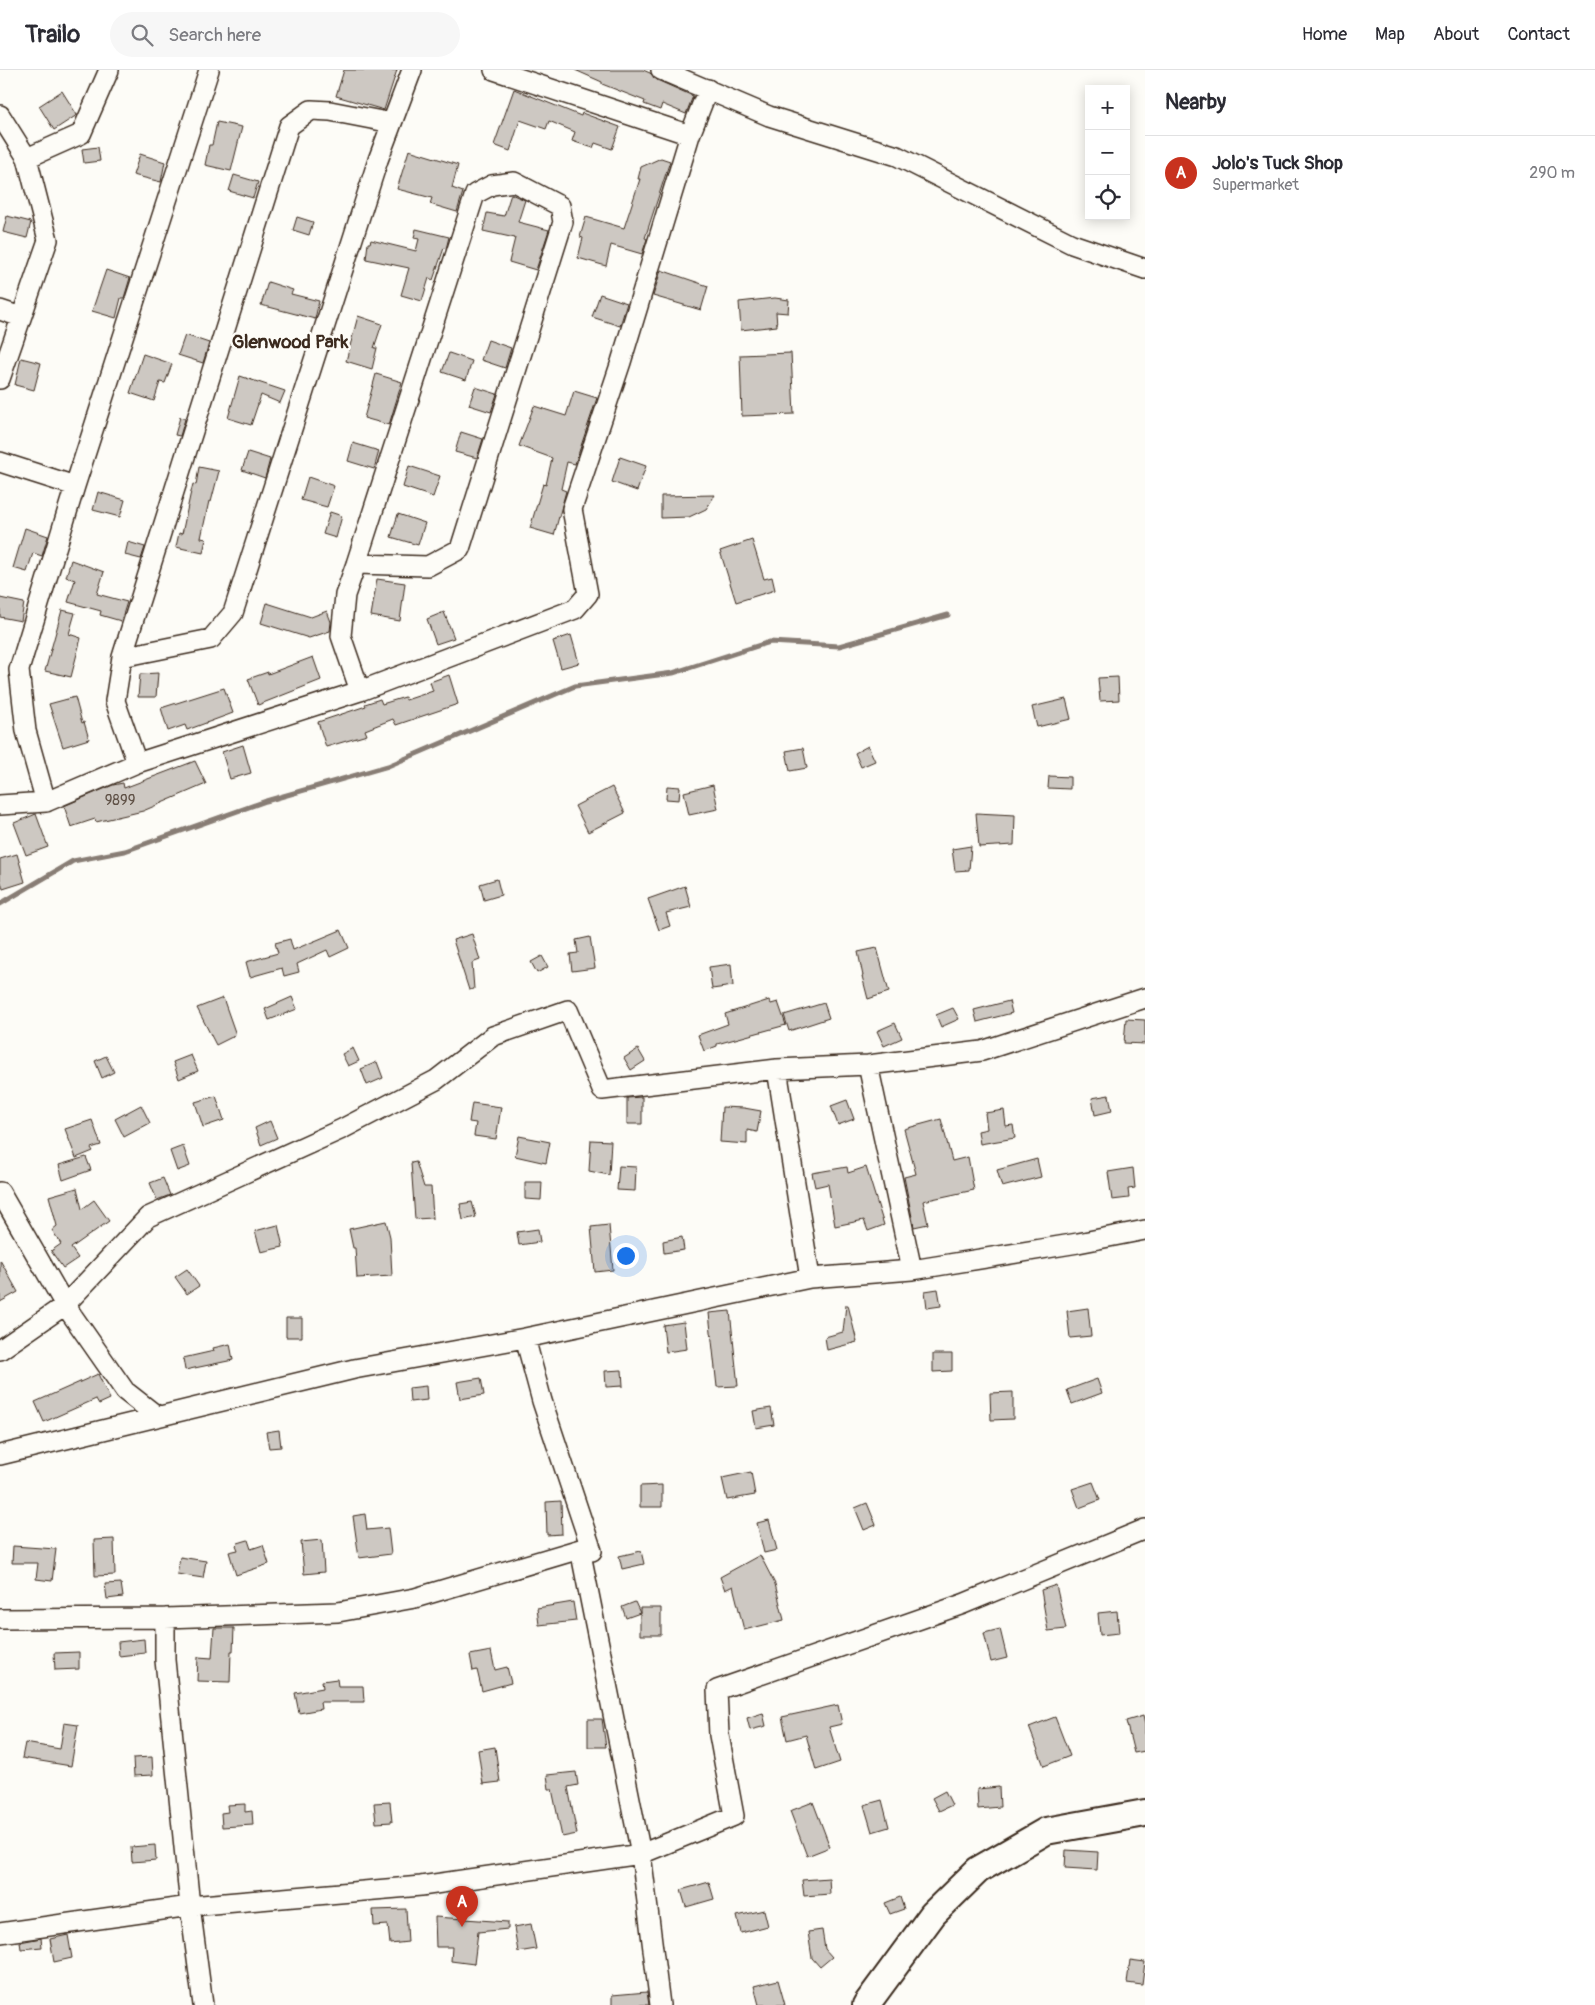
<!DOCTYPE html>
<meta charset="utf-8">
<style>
:root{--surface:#fff;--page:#f7f7f7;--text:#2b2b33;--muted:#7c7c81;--line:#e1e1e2;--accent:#c8321e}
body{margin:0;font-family:Pangolin,sans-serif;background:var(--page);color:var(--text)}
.controls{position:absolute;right:15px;top:15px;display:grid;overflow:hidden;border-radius:0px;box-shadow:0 2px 12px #0003}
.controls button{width:45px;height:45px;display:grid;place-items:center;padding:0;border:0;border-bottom:1px solid var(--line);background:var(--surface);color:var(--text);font:25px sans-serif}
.you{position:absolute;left:625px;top:1185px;width:18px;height:18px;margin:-12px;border:4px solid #fff;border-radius:50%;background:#1a73e8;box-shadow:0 0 0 8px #1a73e833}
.badge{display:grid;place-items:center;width:32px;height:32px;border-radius:50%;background:var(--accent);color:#fff;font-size:16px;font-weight:700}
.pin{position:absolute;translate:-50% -41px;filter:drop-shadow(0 1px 2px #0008)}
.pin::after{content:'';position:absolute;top:26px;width:18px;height:15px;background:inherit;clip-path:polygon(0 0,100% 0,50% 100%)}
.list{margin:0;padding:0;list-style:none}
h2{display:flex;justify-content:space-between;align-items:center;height:65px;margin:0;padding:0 20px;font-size:21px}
h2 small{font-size:16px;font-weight:400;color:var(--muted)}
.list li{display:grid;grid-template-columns:32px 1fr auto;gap:15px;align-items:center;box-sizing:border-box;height:75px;padding:0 20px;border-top:1px solid var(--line)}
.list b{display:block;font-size:19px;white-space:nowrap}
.list p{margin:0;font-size:16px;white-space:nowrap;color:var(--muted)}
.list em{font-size:16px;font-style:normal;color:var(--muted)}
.icon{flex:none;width:28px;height:28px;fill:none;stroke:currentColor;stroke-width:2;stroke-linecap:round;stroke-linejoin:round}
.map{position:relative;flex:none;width:1145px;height:1935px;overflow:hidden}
header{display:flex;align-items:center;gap:30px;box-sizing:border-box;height:70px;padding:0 25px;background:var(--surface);border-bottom:1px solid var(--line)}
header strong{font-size:24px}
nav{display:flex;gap:28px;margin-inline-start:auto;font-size:18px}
.search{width:350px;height:45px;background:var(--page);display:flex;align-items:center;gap:12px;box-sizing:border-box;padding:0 18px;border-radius:28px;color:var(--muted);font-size:19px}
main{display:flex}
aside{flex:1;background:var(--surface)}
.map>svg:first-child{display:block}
</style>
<header>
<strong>Trailo</strong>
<div class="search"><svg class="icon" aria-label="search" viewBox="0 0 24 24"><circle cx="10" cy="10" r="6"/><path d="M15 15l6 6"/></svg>Search here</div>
<nav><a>Home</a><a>Map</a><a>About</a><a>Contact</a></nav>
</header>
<main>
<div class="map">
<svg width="1145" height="1935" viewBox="0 0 1145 1935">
<rect width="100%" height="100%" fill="#fdfcf7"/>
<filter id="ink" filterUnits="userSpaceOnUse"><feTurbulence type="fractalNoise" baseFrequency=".02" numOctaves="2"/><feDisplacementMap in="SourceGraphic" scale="10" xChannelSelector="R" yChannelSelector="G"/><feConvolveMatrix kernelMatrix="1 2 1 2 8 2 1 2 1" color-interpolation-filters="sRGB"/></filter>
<g filter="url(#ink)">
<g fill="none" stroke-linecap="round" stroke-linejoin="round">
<path stroke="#887d74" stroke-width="5" d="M0 834 73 791 125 781 266 731 388 696 575 616 673 603 770 572 839 576 948 545"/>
</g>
<path fill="#cdc8c2" stroke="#3b2a1e" d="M344 0H397L384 40 336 26Z
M575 0H643L650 3 657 10 693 26 686 44 662 34 660 40 644 34 645 31 602 14V12Z
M514 19 581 46 582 43 620 57 612 79 595 73 593 78 572 71 575 62 549 51 546 59 520 50 510 81 494 75Z
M62 21 77 45 54 60 39 36Z
M217 52 242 57 231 101 205 95 209 75H212Z
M98 77 100 91 84 93 82 79Z
M409 80 458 95 452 118 463 122 457 142 430 134 432 128 397 119Z
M140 84 165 92 161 112 133 105Z
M661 88 670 91 645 168 647 169 642 184 611 175 606 196 578 188 583 168 580 167 586 147 624 158 640 109H638L641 97Z
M234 105 258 112 253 128 229 121Z
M511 124 525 130 518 152 549 160 536 200 509 192 515 168 483 161 487 143 504 146Z
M7 146 31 152 27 168 3 162Z
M297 147 313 152 309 165 293 160Z
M416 159 449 167 446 179 444 178 433 210 429 208 422 231 401 225 409 198 366 189 368 173H370L371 170 416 181 419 169 414 168Z
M106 200 130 208 124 228H121L116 248 92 241Z
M661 200 708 216 701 240 653 226Z
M268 212 293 220 291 224 319 231 315 249 261 235Z
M600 224 627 233 620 256 592 247Z
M775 228 789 230 788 243 776 242 777 256 741 260 739 232Z
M358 246 382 254 374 278H377L372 299 346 291Z
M185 265 209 273 203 293 178 285Z
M488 270 511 278 505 298 481 290Z
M449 283 472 291 466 310 442 302Z
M791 283 794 344 742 346 740 285Z
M143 284 172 294 165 313 160 312 154 331 130 323Z
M21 288 41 293 34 320 15 315Z
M376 304 402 312 389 355 364 348Z
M240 306 285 321 280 333 261 325 251 355 228 348Z
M475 317 497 324 491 342 469 335Z
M574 321 597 328 575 394 567 392 561 419 566 421 554 465 530 458 543 414 546 415 552 388 519 376 534 336 566 346Z
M180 347 185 349 180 366 175 365Z
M461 362 483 369 477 388 455 382Z
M353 373 379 381 374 399 348 391Z
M248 382 270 389 265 408 242 400Z
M620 387 646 396 637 421 612 412Z
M409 396 440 406 433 427 403 417Z
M199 397 219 401 211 432 209 431 201 468 206 469 203 483 176 477 179 463 182 464 190 426 193 414 196 415Z
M308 407 334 416 327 437 301 430Z
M98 422 125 430 120 447 93 440Z
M715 425 706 439 689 447 661 448V426Z
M330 442 342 446 336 468 323 464Z
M398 444 425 453 418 475 391 467Z
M25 458 48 466 42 486 33 483 27 502 13 498Z
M752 470 764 509 772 507 775 520 736 532 720 481Z
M128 472 145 477 141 489 125 485Z
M71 490 104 502 97 524 127 532 121 551 100 545 101 541 68 532 75 510 66 507Z
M377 509 405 513 400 551 371 546Z
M0 528 24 533 21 551 0 547Z
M267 533 311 547 327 541 331 552 330 561 309 568 261 553Z
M62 540 75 543 69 564 81 568 71 607 45 601Z
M444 542 454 568 436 574 427 549Z
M571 565 579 593 561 598 553 571Z
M313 587 321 610 258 635 248 609 268 602V604Z
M158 603 156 627H138L140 604Z
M449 605 458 634 396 655 393 649 365 660 367 665 326 677 318 652 366 636 365 634 380 629 382 634 405 627 406 630 433 621 430 612Z
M1118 607 1119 630 1100 631 1098 608Z
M224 618 233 643 187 660 185 655 168 661 161 638Z
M75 627 82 653 84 652 89 669 63 677 49 634Z
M1066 629 1071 649 1037 657 1032 637Z
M243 675 251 703 230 709 222 682Z
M868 676 875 691 861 697 855 683Z
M803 678 807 698 790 701 786 681Z
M195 691 206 714 143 741 96 752 95 749 71 757 64 736 113 715 123 713 124 718Z
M1049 706 1070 707V719L1048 718Z
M713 715 718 739 689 745 684 722Z
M667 716 680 717 679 730 666 729Z
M612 717 625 743 588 762 575 736Z
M976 743 1015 745 1014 775 979 777Z
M36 744 48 777 26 785 14 753Z
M971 776 969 800 955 801 952 779Z
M17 784 25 812 3 819 0 809V789Z
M497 809 501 825 484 830 480 814Z
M685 816 691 837 666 843 670 856 659 860 648 829Z
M341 860 349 878 330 887 327 880 297 894 299 902 284 906 282 898 250 907 246 892 278 883 275 873 290 869 293 880Z
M472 864 480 890 472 893 474 919 469 920 453 870Z
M590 867 595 898 572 901 570 884 578 883 576 870Z
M877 878 889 922 868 929 862 906H863L858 882Z
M542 886 548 897 537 903 531 892Z
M731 894 733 916 712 919 709 897Z
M292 927 297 939 269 950 265 939Z
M223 928 236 965 216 975 197 938Z
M769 930 771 934 778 932 786 955 717 974V976L704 981 698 965 728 954 725 944Z
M1009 931 1012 943 977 952 974 940Z
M824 933 829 948 789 961 784 945Z
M953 938 959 949 941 957 936 945Z
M1126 949 1145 950V974L1124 973Z
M895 953 902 968 884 976 877 961Z
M353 978 359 991 348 996 342 984Z
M638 979 645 991 631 1000 624 988Z
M191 985 198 1001 179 1009 173 992Z
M106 986 114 1002 102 1008 95 991Z
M377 992 383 1008 367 1015 361 999Z
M1109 1025 1112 1041 1095 1045 1092 1028Z
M216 1026 224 1050 203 1057 195 1032Z
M642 1027V1054H627V1028Z
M847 1030 854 1049 838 1055 831 1036Z
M472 1033 501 1037 496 1069 474 1066 476 1053 469 1052Z
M141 1035 150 1053 124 1067 115 1049Z
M722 1037 744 1038 761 1041 757 1062 747 1060V1074L720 1072Z
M1004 1040 1006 1056 1013 1055 1015 1068 980 1074 978 1061 987 1059 985 1043Z
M941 1049 952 1091 968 1087 974 1120 923 1131 928 1154 914 1157 904 1107 916 1104 904 1059Z
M92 1050 101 1075 91 1078 93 1081 76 1088 65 1059Z
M270 1051 277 1068 261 1075 255 1058Z
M519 1066 550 1072 546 1093 515 1086Z
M591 1070 611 1071 609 1105 589 1101Z
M183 1076 190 1096 177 1101 170 1081Z
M86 1087 91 1100 63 1110 59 1095Z
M1037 1089 1041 1107 1002 1117 997 1100Z
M416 1092 424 1117H431L433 1148 415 1149 411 1093Z
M619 1096 636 1097 635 1121 617 1120Z
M847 1097 848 1103 866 1097 884 1155 868 1161 864 1150 835 1156 828 1114 815 1117 812 1103Z
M1133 1098 1135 1118 1128 1119 1129 1128 1112 1130 1108 1102Z
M163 1108 170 1125 157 1130 150 1113Z
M525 1112H542L541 1130 525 1129Z
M77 1118 82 1139 94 1130 109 1151 71 1178 78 1188 63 1198 51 1181 61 1174 52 1160 57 1156 49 1126Z
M472 1132 476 1147 463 1150 460 1134Z
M386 1151 390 1167 392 1206 357 1208 355 1178H353L349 1159Z
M278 1155 283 1177 261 1182 255 1161Z
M609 1155 613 1200 595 1202 591 1157Z
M538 1159 540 1172 519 1175 517 1162Z
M682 1167 684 1180 664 1183 663 1171Z
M0 1190 18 1222 0 1232Z
M187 1199 199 1216 187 1224 175 1207Z
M938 1219 941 1236 927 1238 925 1221Z
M846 1235H848L857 1272 827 1280 825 1267 843 1262Z
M1088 1238 1091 1266 1070 1268 1067 1241Z
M730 1241 738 1316 717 1317 709 1243Z
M286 1248H302V1267H286Z
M684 1252 687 1279 666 1282 663 1255Z
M230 1274 233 1290 185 1300 183 1288 214 1281 213 1278Z
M933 1284H952V1301L933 1302Z
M622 1300 623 1316 606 1317 605 1301Z
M98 1304 110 1329 99 1334 96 1329 44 1352 35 1332Z
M481 1308 484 1325 460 1329 457 1312Z
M1097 1309 1102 1323 1072 1334 1067 1320Z
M426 1316 427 1330 410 1332 409 1318Z
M1013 1322V1349L991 1350 990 1323Z
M771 1338 774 1355 756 1358 753 1341Z
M279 1360 281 1377 269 1378 266 1362Z
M751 1402 755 1425 727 1430 722 1408Z
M1093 1412 1100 1430 1079 1438 1072 1419Z
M662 1415V1437H640V1416Z
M561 1431 562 1464 547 1465 546 1432Z
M867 1433 876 1455 864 1460 855 1438Z
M365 1444 367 1460 388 1458 391 1484 359 1488 353 1446Z
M769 1450 777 1480 764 1483 757 1453Z
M114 1469 115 1505 95 1506 94 1470Z
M248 1470 251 1479 263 1475 269 1494 236 1505 229 1482 238 1480 236 1475 238 1473Z
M322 1470 324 1502 304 1504 301 1472Z
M13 1476 56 1479 52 1511 36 1509 38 1493H12Z
M641 1481 644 1494 622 1499 619 1486Z
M760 1485 775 1514 784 1550 744 1560 733 1516 725 1520 720 1507Z
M180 1487 206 1491 203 1508 177 1504Z
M121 1513 123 1527 107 1529 105 1514Z
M1056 1515 1066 1559 1048 1561 1041 1520Z
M573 1532 576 1551 539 1555 537 1538Z
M635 1532 640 1543 626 1548 622 1537Z
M640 1538H661V1565H640Z
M1117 1541 1119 1563 1100 1565 1098 1543Z
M214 1558H234L233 1581H231L230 1612 197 1611 198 1587 212 1588Z
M1000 1559 1007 1588 991 1592 984 1563Z
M144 1569 145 1583 119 1586 118 1572Z
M491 1581 495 1600 507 1597 511 1613 482 1621 477 1600 473 1601 470 1585Z
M79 1582V1599L55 1600 54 1583Z
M337 1609 338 1616H363L364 1632H320L321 1639 299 1643 295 1623 323 1618 322 1611Z
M838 1635 842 1654 829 1657 840 1692 816 1700 806 1665 787 1670 782 1647Z
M763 1643 766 1656 750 1660 747 1648Z
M1143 1646 1145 1655V1681L1134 1683 1126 1651Z
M1055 1647 1070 1686 1044 1696 1029 1657Z
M588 1649H602L606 1677H588Z
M64 1653 78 1655 71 1696 22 1688 25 1673 60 1679Z
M495 1677 500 1712 483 1714 478 1680Z
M152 1687 153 1705 134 1706 133 1688Z
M576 1702 578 1715 568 1717 577 1764 562 1767 552 1719H549L547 1705Z
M999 1717 1000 1737 978 1739 977 1719Z
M945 1721 952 1735 939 1741 932 1728Z
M882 1730 889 1757 872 1762 864 1735Z
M390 1732 392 1752 376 1753 374 1733Z
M813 1732 830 1777 807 1786 790 1741Z
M245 1734V1742L252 1741 253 1755 222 1757 221 1743 228 1742 227 1735Z
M155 1775 156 1790 132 1792 131 1777Z
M1066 1780 1098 1782 1097 1800 1065 1798Z
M829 1808 830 1824 804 1826 802 1810Z
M709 1812 714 1829 686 1837 681 1820Z
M900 1827 904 1839 890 1844 885 1833Z
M406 1839 408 1872 390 1874 388 1855 374 1856 373 1840Z
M764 1840 768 1856 741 1863 737 1846Z
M435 1847 508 1852V1859L478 1862 474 1894 451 1891 452 1877H436Z
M531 1854 536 1879 518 1882 514 1857Z
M822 1860 825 1879 832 1887 820 1897 812 1888 808 1862Z
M68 1865 72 1888 54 1892 50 1869Z
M41 1868 42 1877 21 1879 20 1872Z
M1130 1890 1145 1892 1142 1915 1127 1913Z
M778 1910 785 1935H759L754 1916Z
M647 1922 649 1935H612V1925Z"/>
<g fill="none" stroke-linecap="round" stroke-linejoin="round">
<g stroke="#3b2a1e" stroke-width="22">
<path id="street" d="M494 0 690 65
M661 0 769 46 897 86 1072 174 1145 199
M0 45 27 88 48 170 0 309
M27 88 81 64 109 0
M0 240 21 247
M0 392 75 416
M356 494 428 496 460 479 563 152 560 136 514 112 492 115 475 124 356 494 345 525 341 566 360 621
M122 587 211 569 233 543 378 90 412 0
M137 693 115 631 122 587 289 56 311 40 330 41 392 53
M46 732 26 661 19 600 75 416 209 0
M0 735 46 732 137 693 360 621 575 539 588 524 572 439 621 292 690 65 708 19
M868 995 912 1200
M777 999 810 1208
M0 1122 65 1235 125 1321 157 1346
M0 1280 65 1235 148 1147 342 1059 436 1010 493 966 568 940 602 1020 777 999 868 995 982 981 1145 928
M0 1385 354 1299 525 1268 810 1208 912 1200 1078 1173 1145 1160
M580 1479 641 1784 660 1935
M165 1548V1590L190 1836 203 1935
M0 1549 165 1548 338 1542 415 1528 580 1479 592 1481 542 1331 525 1268
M0 1863 190 1836 421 1816 641 1784 734 1746 719 1665 717 1620 963 1534 1145 1459"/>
</g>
<g stroke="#3b2a1e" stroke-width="30">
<path id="secondary" d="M866 1935 933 1844 978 1800 1046 1761 1145 1743"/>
</g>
<use href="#street" stroke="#fdfcf7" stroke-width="19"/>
<use href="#secondary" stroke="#fdfcf7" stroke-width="26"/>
</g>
</g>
<g text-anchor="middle" stroke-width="5" stroke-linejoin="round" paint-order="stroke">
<g font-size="15" fill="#605247">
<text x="120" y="735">9899</text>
</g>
<g font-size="19" font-weight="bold" fill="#3b2a1e" stroke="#fdfcf7">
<text x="290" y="278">Glenwood Park</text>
</g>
</g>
</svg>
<div class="controls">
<button>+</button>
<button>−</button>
<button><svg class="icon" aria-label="locate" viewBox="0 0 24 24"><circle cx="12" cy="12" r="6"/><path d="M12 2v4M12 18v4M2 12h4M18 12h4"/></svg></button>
</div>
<div class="you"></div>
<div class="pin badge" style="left:462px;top:1857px">A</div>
</div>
<aside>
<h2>Nearby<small></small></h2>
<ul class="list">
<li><span class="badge">A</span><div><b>Jolo's Tuck Shop</b><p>Supermarket</p></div><em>290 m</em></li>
</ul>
</aside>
</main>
